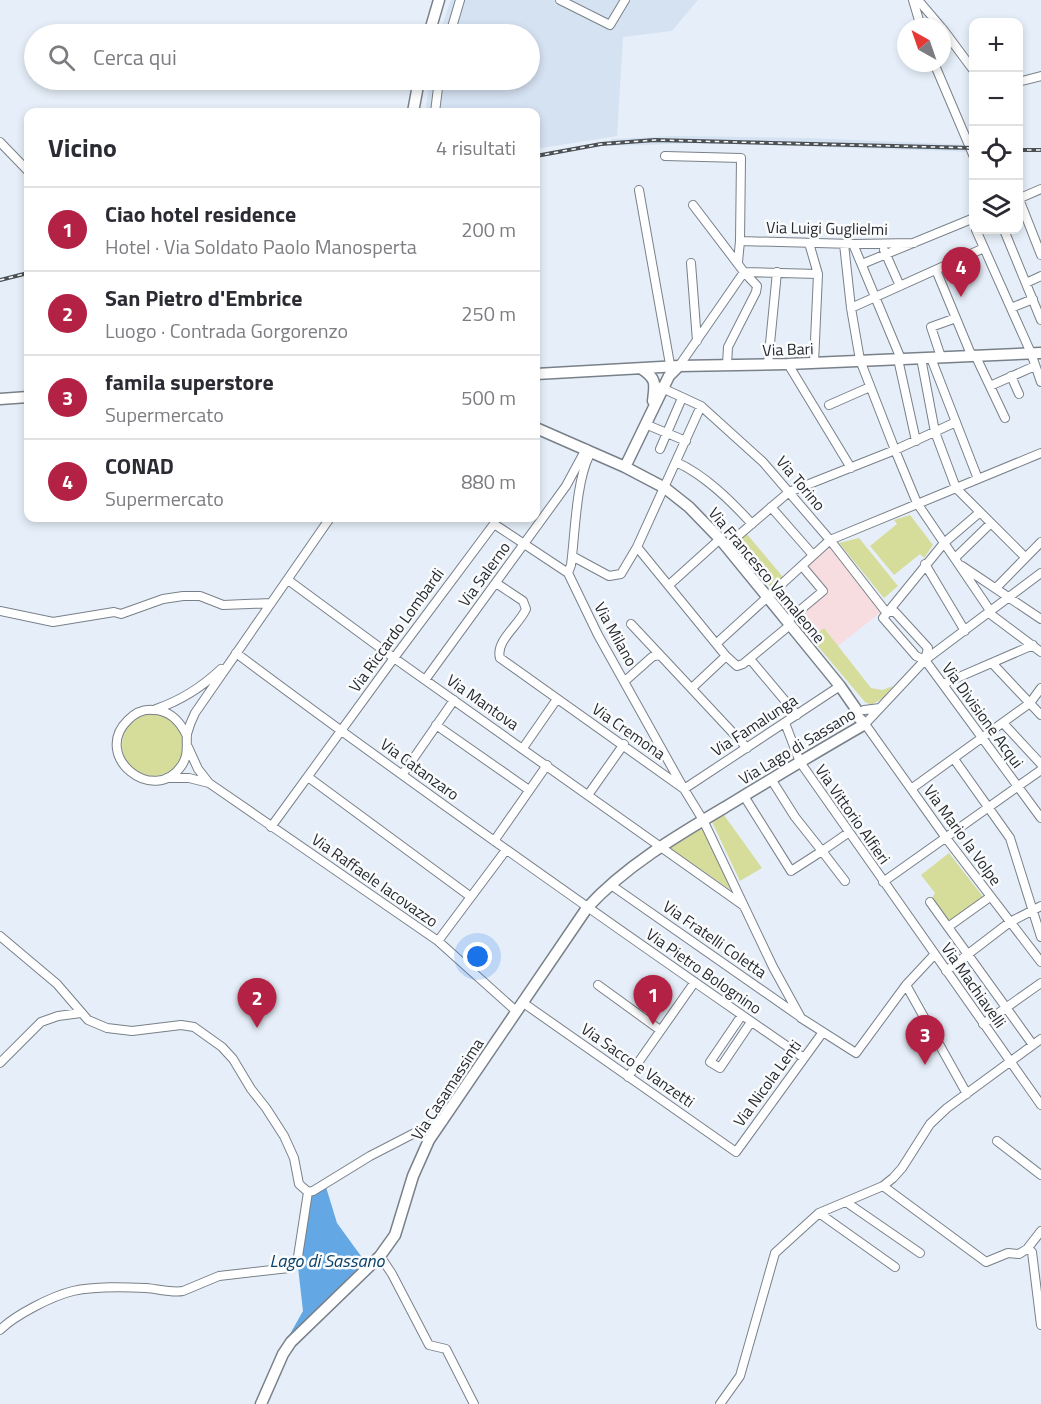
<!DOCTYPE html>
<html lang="it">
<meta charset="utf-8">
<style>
:root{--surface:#fff;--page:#f2f2f3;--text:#2b2b33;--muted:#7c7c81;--line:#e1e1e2;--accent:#b32144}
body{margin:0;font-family:"Titillium Web",sans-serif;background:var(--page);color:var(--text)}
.controls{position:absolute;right:18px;top:18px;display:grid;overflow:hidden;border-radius:12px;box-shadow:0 3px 9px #0003}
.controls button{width:54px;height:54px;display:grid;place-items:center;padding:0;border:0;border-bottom:2px solid var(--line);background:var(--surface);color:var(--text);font:30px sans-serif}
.compass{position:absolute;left:897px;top:18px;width:54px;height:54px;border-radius:50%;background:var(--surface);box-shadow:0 3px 9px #0003;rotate:320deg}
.you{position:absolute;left:478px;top:957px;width:21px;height:21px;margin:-15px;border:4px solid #fff;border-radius:50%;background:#1a73e8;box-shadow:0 0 0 9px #1a73e833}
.badge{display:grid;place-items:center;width:39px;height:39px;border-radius:50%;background:var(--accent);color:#fff;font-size:20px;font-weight:700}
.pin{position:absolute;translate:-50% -50px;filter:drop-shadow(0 2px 3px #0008)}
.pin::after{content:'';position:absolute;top:32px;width:21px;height:18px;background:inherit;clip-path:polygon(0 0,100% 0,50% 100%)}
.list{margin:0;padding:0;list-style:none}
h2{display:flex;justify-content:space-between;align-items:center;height:78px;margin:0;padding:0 24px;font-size:26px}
h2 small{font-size:20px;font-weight:400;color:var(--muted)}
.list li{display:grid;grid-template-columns:39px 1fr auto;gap:18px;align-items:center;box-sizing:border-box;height:84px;padding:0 24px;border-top:2px solid var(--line)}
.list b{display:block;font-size:22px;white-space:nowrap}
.list p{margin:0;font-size:20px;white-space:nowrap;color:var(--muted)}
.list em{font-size:20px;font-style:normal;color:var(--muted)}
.icon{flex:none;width:33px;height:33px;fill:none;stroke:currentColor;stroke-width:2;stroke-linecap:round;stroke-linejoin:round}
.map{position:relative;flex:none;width:1041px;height:1404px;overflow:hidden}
.search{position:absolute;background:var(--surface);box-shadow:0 3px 9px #0003;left:24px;top:24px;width:516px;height:66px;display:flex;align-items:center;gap:15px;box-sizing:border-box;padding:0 21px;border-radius:33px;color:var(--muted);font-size:22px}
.panel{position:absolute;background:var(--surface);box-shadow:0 3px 9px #0003;left:24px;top:108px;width:516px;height:414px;border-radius:12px}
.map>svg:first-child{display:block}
</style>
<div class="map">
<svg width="1041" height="1404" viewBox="0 0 1041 1404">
<rect width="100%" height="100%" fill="#e6eff9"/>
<path fill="#d5e2f2" d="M451 0H698L672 31 623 37 617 136 536 149V112H425L430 80H530V34H439Z
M673 136 807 138 973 145 974 152 700 143 611 146V139Z"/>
<path fill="#f7dce0" d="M830 547 881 612 838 646 825 629 819 633 802 612 827 591 807 565Z"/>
<path fill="#d6dc9a" d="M910 515 933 545 924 558 920 554 894 575 870 546 897 524 894 520Z
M746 533 783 577 771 587 734 543Z
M859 538 898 586 884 598 839 543Z
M802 612 819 632 824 628 871 688 882 690 893 686 883 698 871 705 865 702 795 619Z
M122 745a31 31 0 1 1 62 0a31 31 0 1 1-62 0Z
M724 815 762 868 740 881 712 822Z
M703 828 732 891 670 848Z
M949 853 984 898 949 923 932 898 935 893 921 875Z"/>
<path fill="#63a8e4" d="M326 1187 337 1223 366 1263 285 1343 303 1311 298 1267 311 1196Z"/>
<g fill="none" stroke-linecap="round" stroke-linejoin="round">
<g stroke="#798089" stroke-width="10">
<path id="minor" d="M560 0 610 25 625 0
M913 0 921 27
M918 0 941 27
M942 28 974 71
M450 34 460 0
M934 63 974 157
M1018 82 1041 76
M435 112 439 80
M0 142 28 171
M665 156 741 158 740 241 738 262
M639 190 671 370
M1018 199 1041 189
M1019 199 1041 255
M693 205 744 272 757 286 756 292 728 347 727 365
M976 230 1031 353 1041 382
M1004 230 1041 320
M740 241 853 244 914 243
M809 243 818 274 814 363
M844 244 851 308 860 360 895 450 917 503 991 612
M853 244 901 359
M884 250 900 286
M691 263 697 341
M862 264 974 218
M936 270 970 352 977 359 1005 418
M744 272 818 274
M1026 283 1041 276
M851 308 984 248
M1011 308 1033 299
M941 357 931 327 956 318
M921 358 935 432 956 488 1025 557
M931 358 978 479
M898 359 916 441
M768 364 777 272
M788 364 851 468
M679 366 744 272
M1011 376 1019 394
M990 386 1035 366
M660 387 701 406 763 462 830 540 886 612
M829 405 870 387
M645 424 686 441
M586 449 589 456C576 482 575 535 571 565L568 573 598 635 684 789 703 820 773 967 801 1018 856 1053 906 985 934 955
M660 449 682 398
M676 462C705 475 731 501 752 524
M771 507 813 555
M726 546 789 492 895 450 956 422
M637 547 726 656 737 666 743 664 790 625
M572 556 609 576 621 574 637 547 701 406
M955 558 990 524
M925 564 965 631
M962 566 1041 619
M1041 573 925 660 865 724 946 838 1041 962
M288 580 394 658 744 906
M496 583 523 601 526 609C520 624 495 641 500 658L684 789 840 686
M669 585 720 539
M996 588 1041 542
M0 611 53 622 114 612 121 614 163 599 183 596H200L223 605 271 603
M886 612H895L928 648 925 660
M989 613 1041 652
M787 621 823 591 802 566
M631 624 661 656
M717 643 830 540 1041 453
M236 653C422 792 613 926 804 1058
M750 659 797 715
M925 660 916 656 883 618 944 543 979 513
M925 660 1041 818
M992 663 1041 715
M425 680 566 486 586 449
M625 681 652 657 658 655 662 657 747 748
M943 684 1033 645
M692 688 726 656
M156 709C182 700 201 688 221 669
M864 710 880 708
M785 723 800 762 1041 1105
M1003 723 1041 764
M436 725 529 790
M187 736C180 721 170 710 153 710 144 709 135 713 128 720 91 756 154 807 182 765 189 754 186 745 187 734 189 726 192 719 195 713L330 518
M523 748 557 699
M954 759 1010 838 1041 937
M402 775 454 700
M308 777 471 897
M167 778H189L209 783 198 769 188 747
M209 783 438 941 516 1011
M911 789 1030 703 1041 688
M588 795 624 744
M744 796 791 871 822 851 795 817 771 779
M271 827 394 658 494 524 568 573
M494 841 547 765
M845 881 822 851 848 833
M883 882 1041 770
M611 885 799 1016
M930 902 1033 1045
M948 927 990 897
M0 936 57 984 88 1020 107 1028 132 1031 181 1025 194 1027 222 1047 233 1059 251 1089 266 1108 284 1136 294 1158 299 1184 308 1192
M438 941 506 850
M946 971 1010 922 1041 906
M598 985 660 1030
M906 985 967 1094
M522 1002 736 1152 823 1032
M742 1015 710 1062 720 1068 751 1022
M983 1024 1041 983
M0 1063 41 1022 58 1016 81 1013
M628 1077 694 983
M997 1141 1041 1175
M883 1186 986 1262 1008 1253 1019 1254 1027 1249
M308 1192 313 1191 370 1156 436 1122 443 1121
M846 1202 920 1253
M819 1213 895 1267
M1041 1231 1027 1249 1032 1252 1041 1325
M380 1256 392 1274 429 1345 446 1349 474 1404
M0 1330C15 1315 52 1296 73 1291 95 1286 123 1287 146 1288 159 1289 171 1293 183 1291L219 1276 289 1268 297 1263 308 1192
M720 1404 740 1376 775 1253 819 1213 883 1186 893 1178 902 1168 930 1124 947 1108 1041 1039"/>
</g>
<g stroke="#798089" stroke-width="13">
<path id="major" d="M429 34 439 0
M413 112 419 80
M642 369C657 379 655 384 653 401
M536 374 679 366 788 364 1041 353
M0 399 28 397
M536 428 625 467 665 488 689 507 720 539 787 621 840 686 856 709 858 717 865 724
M625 467 669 376 679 366
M261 1404 283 1354 291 1342 380 1256 395 1235 413 1176 429 1140 587 908C625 866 678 835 727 806 773 778 818 751 865 724"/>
</g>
<use href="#minor" stroke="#fff" stroke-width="8"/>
<use href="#major" stroke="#fff" stroke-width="10"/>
<g stroke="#4b5055" stroke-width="4">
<path id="rail" d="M1018 150H1041
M536 156 601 144 655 140 974 148
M0 280 28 273"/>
</g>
<use href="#rail" stroke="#fafbfd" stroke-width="1.5" stroke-dasharray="4.5" stroke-linecap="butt"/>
</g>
<g text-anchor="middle" stroke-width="5" stroke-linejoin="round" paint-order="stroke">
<g font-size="16" fill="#26292d" stroke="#fafbfd">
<text transform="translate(827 228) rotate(1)" y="6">Via Luigi Guglielmi</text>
<text transform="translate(788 349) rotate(-2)" y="6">Via Bari</text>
<text transform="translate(801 483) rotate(50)" y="6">Via Torino</text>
<text transform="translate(484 574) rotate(-54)" y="6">Via Salerno</text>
<text transform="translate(767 575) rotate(50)" y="6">Via Francesco Vamaleone</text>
<text transform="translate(396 630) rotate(-54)" y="6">Via Riccardo Lombardi</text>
<text transform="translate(616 634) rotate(61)" y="6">Via Milano</text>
<text transform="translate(483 702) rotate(35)" y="6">Via Mantova</text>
<text transform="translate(983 715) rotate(54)" y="6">Via Divisione Acqui</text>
<text transform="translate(754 725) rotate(-33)" y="6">Via Famalunga</text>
<text transform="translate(629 731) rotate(35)" y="6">Via Cremona</text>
<text transform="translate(797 746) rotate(-31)" y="6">Via Lago di Sassano</text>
<text transform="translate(420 769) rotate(36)" y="6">Via Catanzaro</text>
<text transform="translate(853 814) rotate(55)" y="6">Via Vittorio Alfieri</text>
<text transform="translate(963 835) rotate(54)" y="6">Via Mario la Volpe</text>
<text transform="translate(375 880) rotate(35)" y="6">Via Raffaele Iacovazzo</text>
<text transform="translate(715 939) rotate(35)" y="6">Via Fratelli Coletta</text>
<text transform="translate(704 971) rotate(35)" y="6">Via Pietro Bolognino</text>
<text transform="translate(974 985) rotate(55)" y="6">Via Machiavelli</text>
<text transform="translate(638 1065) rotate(35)" y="6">Via Sacco e Vanzetti</text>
<text transform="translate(767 1083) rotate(-54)" y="6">Via Nicola Lenti</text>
<text transform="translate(447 1089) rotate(-57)" y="6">Via Casamassima</text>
</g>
<g font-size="18" font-style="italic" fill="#0a3f66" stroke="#fafbfd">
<text x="327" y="1267">Lago di Sassano</text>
</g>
</g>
</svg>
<div class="controls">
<button>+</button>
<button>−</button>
<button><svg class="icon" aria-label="locate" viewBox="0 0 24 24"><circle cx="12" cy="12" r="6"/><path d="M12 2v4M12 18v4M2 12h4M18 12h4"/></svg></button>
<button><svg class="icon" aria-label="layers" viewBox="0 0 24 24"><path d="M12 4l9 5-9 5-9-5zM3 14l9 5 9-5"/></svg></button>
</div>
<svg class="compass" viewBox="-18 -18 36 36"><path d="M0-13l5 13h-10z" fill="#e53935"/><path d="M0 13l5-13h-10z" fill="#7c7c81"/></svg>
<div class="you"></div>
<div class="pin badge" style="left:653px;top:1025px">1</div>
<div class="pin badge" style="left:257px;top:1028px">2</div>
<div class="pin badge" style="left:925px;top:1065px">3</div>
<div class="pin badge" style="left:961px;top:297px">4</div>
<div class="search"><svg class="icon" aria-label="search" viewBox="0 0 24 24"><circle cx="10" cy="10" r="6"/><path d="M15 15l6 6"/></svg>Cerca qui</div>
<section class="panel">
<h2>Vicino<small>4 risultati</small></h2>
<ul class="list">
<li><span class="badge">1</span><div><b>Ciao hotel residence</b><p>Hotel · Via Soldato Paolo Manosperta</p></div><em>200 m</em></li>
<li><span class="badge">2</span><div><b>San Pietro d'Embrice</b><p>Luogo · Contrada Gorgorenzo</p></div><em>250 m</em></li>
<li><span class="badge">3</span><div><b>famila superstore</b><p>Supermercato</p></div><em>500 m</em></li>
<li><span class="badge">4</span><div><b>CONAD</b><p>Supermercato</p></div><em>880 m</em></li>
</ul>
</section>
</div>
